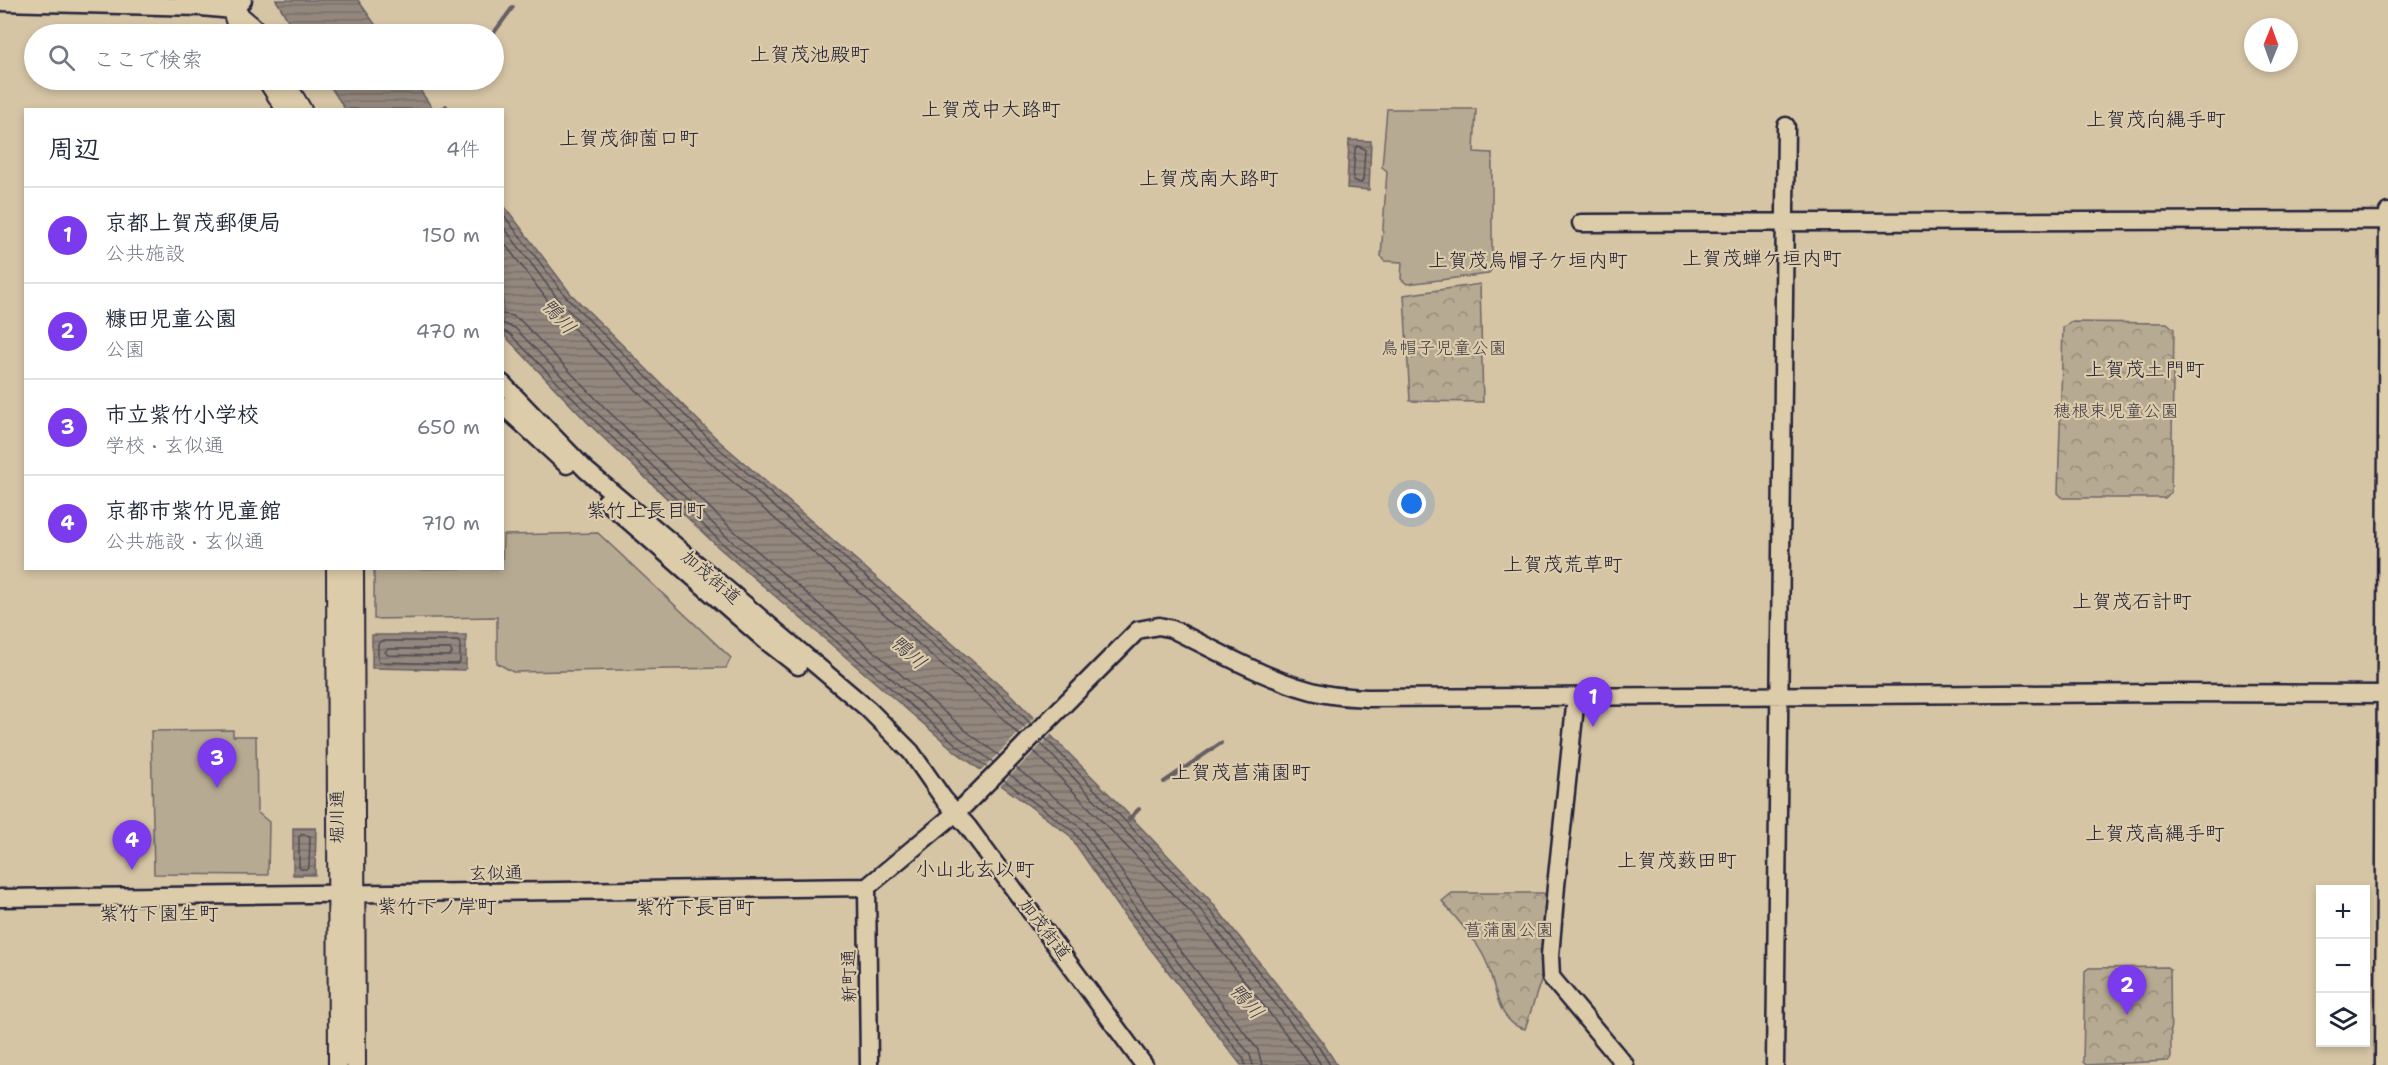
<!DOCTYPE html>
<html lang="ja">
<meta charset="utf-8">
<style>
:root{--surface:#fff;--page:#f2f2f3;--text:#1f2937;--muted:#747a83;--line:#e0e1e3;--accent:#7c3aed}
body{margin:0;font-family:"Shantell Sans","Klee One",sans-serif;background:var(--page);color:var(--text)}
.controls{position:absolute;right:18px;bottom:18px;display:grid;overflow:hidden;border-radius:0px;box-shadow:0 3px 9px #0003}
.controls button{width:54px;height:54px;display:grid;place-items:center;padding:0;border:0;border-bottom:2px solid var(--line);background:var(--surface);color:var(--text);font:30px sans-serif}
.compass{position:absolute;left:2244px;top:18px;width:54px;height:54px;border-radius:50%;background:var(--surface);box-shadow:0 3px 9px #0003;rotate:1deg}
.you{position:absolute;left:1412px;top:504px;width:21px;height:21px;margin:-15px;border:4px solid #fff;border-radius:50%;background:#1a73e8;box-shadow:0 0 0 9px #1a73e833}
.badge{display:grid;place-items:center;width:39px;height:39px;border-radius:50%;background:var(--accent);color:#fff;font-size:20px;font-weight:700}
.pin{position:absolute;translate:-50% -50px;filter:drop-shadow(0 2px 3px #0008)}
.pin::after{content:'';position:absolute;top:32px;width:21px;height:18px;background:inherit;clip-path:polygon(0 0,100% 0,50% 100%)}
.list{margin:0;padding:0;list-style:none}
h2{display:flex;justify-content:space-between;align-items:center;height:78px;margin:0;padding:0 24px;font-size:26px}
h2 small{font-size:20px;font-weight:400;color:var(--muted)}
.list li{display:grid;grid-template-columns:39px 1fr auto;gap:18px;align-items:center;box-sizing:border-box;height:96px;padding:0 24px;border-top:2px solid var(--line)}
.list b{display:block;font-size:22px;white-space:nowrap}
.list p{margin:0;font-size:20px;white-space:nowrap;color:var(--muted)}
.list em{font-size:20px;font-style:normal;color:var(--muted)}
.icon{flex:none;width:33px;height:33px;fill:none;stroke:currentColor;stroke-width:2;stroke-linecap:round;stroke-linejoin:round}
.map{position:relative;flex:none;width:2388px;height:1065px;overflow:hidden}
.search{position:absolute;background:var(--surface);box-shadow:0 3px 9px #0003;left:24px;top:24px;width:480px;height:66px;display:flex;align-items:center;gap:15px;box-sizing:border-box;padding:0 21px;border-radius:33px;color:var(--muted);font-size:22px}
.panel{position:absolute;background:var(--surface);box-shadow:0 3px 9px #0003;left:24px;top:108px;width:480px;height:462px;border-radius:0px}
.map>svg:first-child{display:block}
</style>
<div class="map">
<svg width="2388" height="1065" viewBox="0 0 2388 1065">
<defs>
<pattern id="park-crowns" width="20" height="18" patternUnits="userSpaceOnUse" patternTransform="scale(1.5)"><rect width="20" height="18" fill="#b7aa93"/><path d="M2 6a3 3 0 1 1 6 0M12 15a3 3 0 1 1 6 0" fill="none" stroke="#948a79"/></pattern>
<pattern id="water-rules" width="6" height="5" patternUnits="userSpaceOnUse" patternTransform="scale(1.5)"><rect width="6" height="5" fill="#94887e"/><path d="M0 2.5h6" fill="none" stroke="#786f68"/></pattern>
</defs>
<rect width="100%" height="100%" fill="#d6c5a5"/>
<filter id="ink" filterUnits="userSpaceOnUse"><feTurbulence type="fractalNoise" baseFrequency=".0167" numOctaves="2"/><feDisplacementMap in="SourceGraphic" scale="12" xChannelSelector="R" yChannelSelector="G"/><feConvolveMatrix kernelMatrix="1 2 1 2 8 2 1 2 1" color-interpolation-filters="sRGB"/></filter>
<g filter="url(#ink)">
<path fill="url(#park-crowns)" stroke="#6c6667" stroke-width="1.5" d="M1480 284 1483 402 1410 401 1404 295Z
M2070 322 2167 323 2174 329 2171 492 2165 498H2063L2058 493 2063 328Z
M1452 893H1543L1547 897 1541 980 1525 1029C1496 1023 1496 984 1486 961 1476 939 1457 920 1442 901Z
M2167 967 2170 970 2171 1058 2168 1061 2086 1065 2083 1062 2085 971 2089 968Z"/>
<path fill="#b7aa93" stroke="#6c6667" stroke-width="1.5" d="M1387 109H1476L1474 152 1492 153V269L1488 274 1407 284 1401 279 1402 262 1384 261 1381 257 1387 171 1382 167Z
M598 533 731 658 726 668 513 672 497 663V617L374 619V569L502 568 503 535Z
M233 730V736H256L257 812 269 822 268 875 154 874 151 731Z"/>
<path fill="url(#water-rules)" stroke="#665f63" stroke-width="1.5" d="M276 0H358L382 34H296Z
M326 80H413L433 109H345Z
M1349 140 1371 141 1369 190 1347 188Z
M502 203 571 294 719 441 1007 691 1111 796 1210 900 1323 1043 1337 1065H1241L1127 919 1069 835 956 752 718 547 589 424 503 334Z
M372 635H466V668L465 670 372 668Z
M293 828H316L315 875H293Z"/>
<path fill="#d6c5a5" d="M1036 716 1053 733 999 787 979 773Z"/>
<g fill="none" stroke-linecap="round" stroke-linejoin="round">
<path stroke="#504b56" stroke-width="1.5" d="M1357 146 1365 149 1363 180 1361 183 1353 180 1355 149Z
M502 213 567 298 715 445 1003 696 1031 724
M502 225 561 303 710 451 998 701 1026 729
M502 240 554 309 704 457 992 708 1020 736
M502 314 513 316 521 321 605 408 733 530 970 734 1000 756
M502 323 515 328 599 415 727 537 964 741 993 762
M502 331 509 333 594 420 722 543 959 747 988 768
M381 641H458L460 644V662L457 664 380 662 378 660V644Z
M388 649H450L452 653 449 656 388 655 385 652Z
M1045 738 1205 904 1318 1046 1330 1065
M1040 743 1200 909 1312 1050 1321 1065
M1033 750 1193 915 1310 1065
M1016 768 1087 822 1145 905 1258 1050 1262 1065
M1009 774 1080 827 1138 911 1250 1055 1253 1065
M1004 780 1074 832 1132 915 1244 1059 1245 1065
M302 834 310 836 309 867 307 869H301L299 867V837Z"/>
<path stroke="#665f63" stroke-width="4" d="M493 34 513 7
M462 81 463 80
M443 110 446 106
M1164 782 1221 743
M1129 819 1139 809"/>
<g stroke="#22223b" stroke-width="21">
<path id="secondary" d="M0 2 201 7 233 10 243 0
M1581 223 2388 220
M502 383 586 470 868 709 911 752 943 798 968 827 1144 1065
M502 405 567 465
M606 501 766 641 798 666
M1576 697 1556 886 1550 956 1551 977 1625 1065
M867 887 869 1065
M0 898 867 887 964 806 1138 630 1159 626 1172 629C1219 652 1274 684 1325 694 1339 697 1353 697 1367 698L2177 693 2388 694
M1775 1065 1786 126
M2384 1065 2388 212"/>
</g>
<g stroke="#22223b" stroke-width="22">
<path id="primary" d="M229 0 239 34
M233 10 253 27 258 34
M267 80 286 110
M284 80 302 110
M336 568 338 1065
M354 568 356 1065"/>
</g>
<use href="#secondary" stroke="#ddcca9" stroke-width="16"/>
<use href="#primary" stroke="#ddcca9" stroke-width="18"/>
</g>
</g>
<g text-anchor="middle" stroke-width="4.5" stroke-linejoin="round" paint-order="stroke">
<g font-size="18" fill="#403d4d" stroke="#ddcca9">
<text x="1444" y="354">鳥帽子児童公園</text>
<text x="2116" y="417">穂根束児童公園</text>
<text x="1509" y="936">菖蒲園公園</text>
</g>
<g font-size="18" fill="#22223b" stroke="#ddcca9">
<text transform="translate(711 577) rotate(41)" y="6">加茂街道</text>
<text transform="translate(337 817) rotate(-90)" y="6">堀川通</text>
<text transform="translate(496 873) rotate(-1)" y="6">玄似通</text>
<text transform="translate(1045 929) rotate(53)" y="6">加茂街道</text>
<text transform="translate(849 976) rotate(-91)" y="6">新町通</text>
</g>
<g font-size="20" fill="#22223b" stroke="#ddcca9">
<text x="810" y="61">上賀茂池殿町</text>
<text x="991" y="116">上賀茂中大路町</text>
<text x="2156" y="126">上賀茂向縄手町</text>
<text x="629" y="145">上賀茂御薗口町</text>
<text x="1209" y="185">上賀茂南大路町</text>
<text x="1762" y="265">上賀茂蝉ケ垣内町</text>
<text x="1528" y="267">上賀茂烏帽子ケ垣内町</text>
<text x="2145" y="376">上賀茂土門町</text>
<text x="646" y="517">紫竹上長目町</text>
<text x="1563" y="571">上賀茂荒草町</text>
<text x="2132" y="608">上賀茂石計町</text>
<text x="1241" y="779">上賀茂菖蒲園町</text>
<text x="2155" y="840">上賀茂高縄手町</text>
<text x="1677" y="867">上賀茂薮田町</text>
<text x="975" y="876">小山北玄以町</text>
<text x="437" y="913">紫竹下ノ岸町</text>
<text x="695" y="914">紫竹下長目町</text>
<text x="159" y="920">紫竹下園生町</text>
</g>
<g font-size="20" font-style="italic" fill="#3e3c4c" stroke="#ddcca9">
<text transform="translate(559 316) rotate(48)" y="7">鴨川</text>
<text transform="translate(909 652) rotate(42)" y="7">鴨川</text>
<text transform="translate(1247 1001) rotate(49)" y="7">鴨川</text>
</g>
</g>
</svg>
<div class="controls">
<button>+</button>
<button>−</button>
<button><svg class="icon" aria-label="layers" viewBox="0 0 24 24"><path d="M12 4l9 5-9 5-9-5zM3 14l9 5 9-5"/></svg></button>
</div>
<svg class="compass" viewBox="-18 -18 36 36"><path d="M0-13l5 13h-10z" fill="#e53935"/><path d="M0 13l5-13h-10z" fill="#747a83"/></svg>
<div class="you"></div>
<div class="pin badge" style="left:1593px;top:727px">1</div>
<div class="pin badge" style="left:2127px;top:1015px">2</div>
<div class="pin badge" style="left:217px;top:788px">3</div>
<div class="pin badge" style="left:132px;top:870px">4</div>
<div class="search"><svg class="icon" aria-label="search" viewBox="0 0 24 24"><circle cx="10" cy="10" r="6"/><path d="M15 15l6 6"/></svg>ここで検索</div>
<section class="panel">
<h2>周辺<small>4件</small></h2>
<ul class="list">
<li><span class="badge">1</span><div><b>京都上賀茂郵便局</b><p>公共施設</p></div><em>150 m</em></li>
<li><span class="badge">2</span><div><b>糠田児童公園</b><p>公園</p></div><em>470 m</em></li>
<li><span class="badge">3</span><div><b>市立紫竹小学校</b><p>学校 · 玄似通</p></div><em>650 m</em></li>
<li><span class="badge">4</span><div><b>京都市紫竹児童館</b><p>公共施設 · 玄似通</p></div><em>710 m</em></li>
</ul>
</section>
</div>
